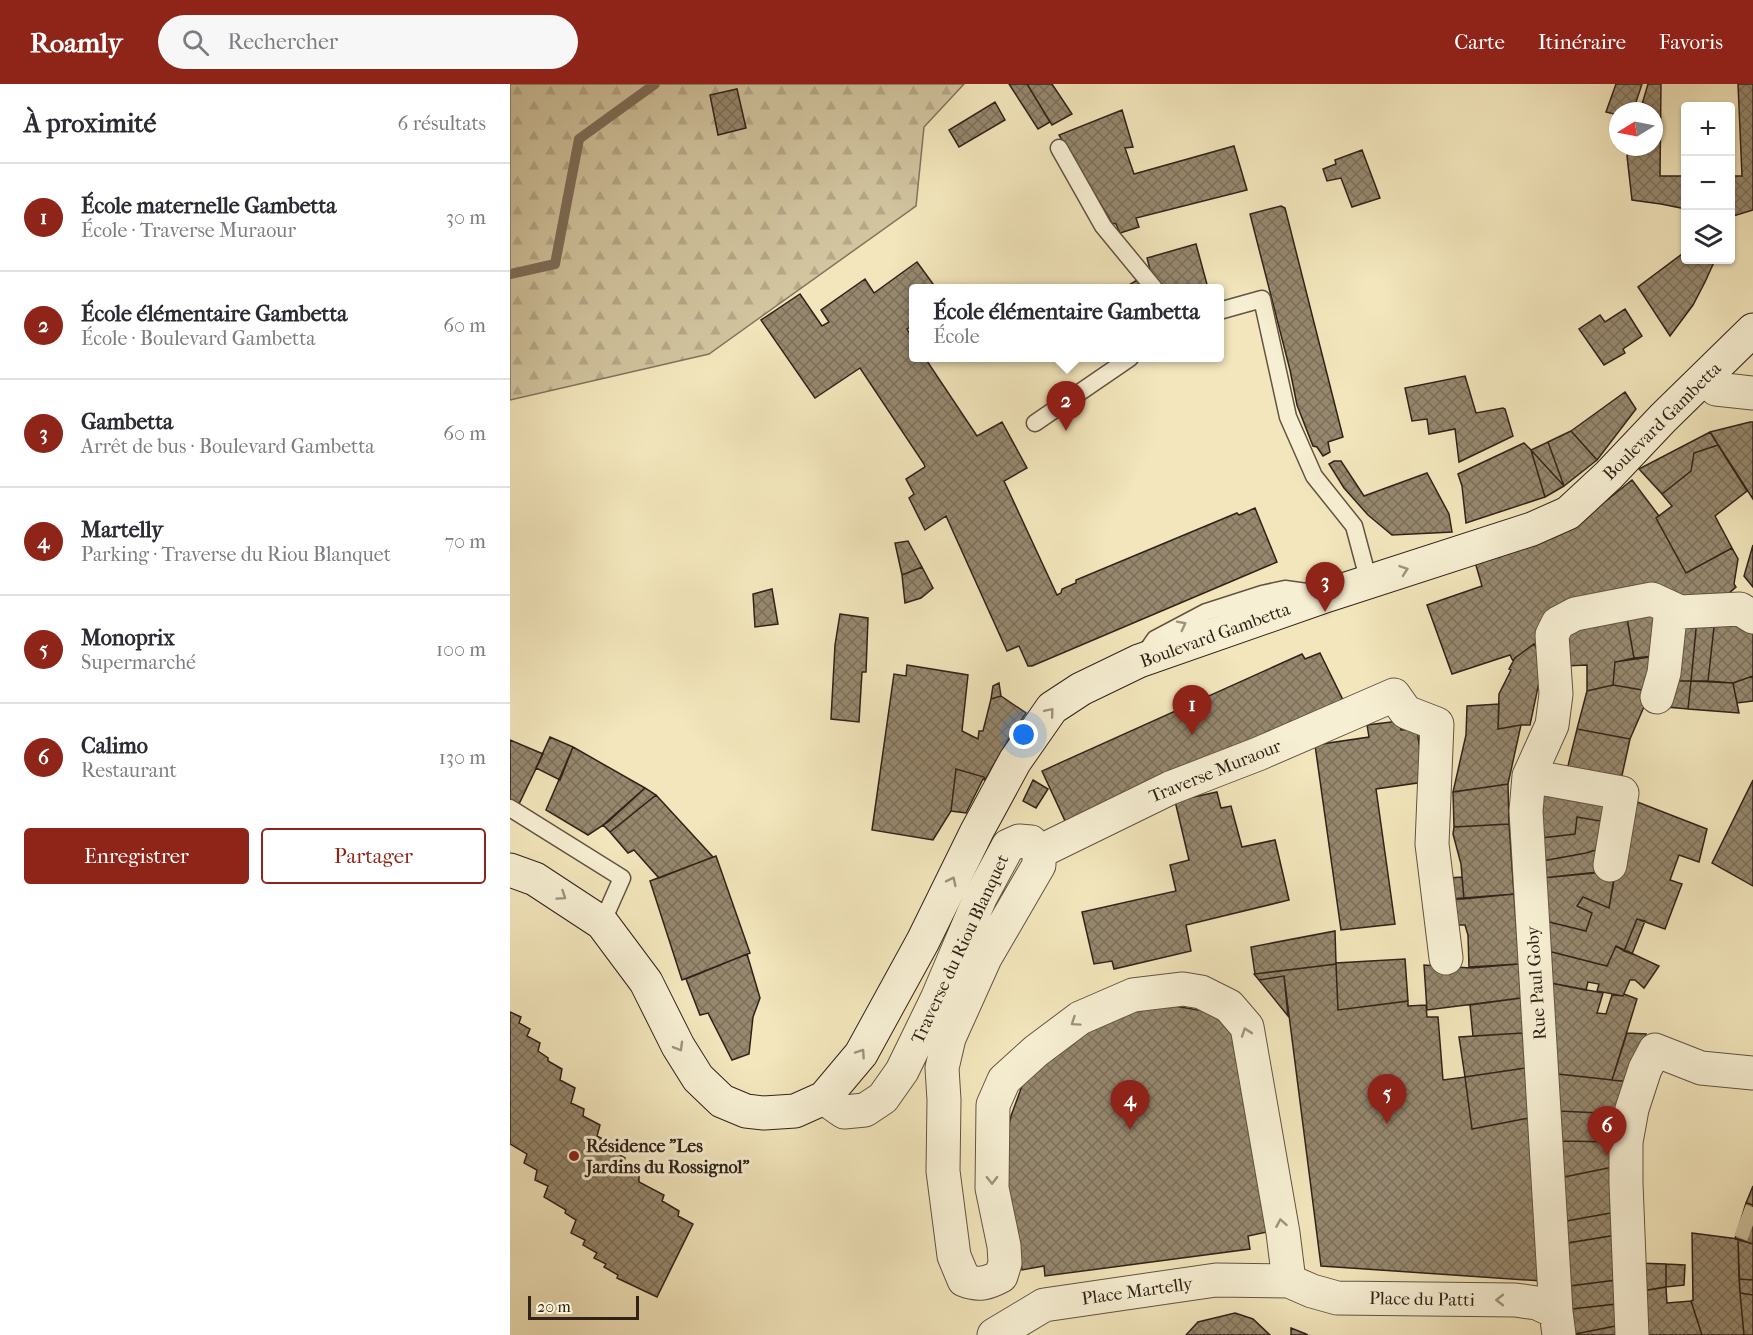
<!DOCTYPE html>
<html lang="fr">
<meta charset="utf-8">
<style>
:root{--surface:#fff;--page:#f7f7f7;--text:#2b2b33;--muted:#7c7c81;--line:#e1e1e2;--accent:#8f2418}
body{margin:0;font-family:"IM FELL French Canon",serif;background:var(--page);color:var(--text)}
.controls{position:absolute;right:18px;top:18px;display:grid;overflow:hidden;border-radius:6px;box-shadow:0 2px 4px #0004}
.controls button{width:54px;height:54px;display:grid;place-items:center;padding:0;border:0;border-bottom:2px solid var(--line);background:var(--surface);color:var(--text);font:30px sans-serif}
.compass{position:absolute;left:1099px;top:18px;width:54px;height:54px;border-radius:50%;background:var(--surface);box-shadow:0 2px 4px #0004;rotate:260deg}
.scale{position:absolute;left:18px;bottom:15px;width:111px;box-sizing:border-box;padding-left:6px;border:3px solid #312219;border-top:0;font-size:16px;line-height:21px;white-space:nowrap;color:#312219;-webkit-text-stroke:4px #f7efd3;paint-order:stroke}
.you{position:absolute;left:514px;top:651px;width:21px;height:21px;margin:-15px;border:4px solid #fff;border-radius:50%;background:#1a73e8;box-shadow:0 0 0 9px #1a73e833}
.badge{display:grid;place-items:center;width:39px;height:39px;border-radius:50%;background:var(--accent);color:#fff;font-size:20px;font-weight:700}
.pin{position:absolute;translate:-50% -50px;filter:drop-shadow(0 2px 3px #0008)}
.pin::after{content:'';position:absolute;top:32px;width:21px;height:18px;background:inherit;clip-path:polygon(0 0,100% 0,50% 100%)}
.popup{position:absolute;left:399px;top:200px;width:315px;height:78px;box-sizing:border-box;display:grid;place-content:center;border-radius:6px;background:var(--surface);filter:drop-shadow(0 2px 4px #0005);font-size:20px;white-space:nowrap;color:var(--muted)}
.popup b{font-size:22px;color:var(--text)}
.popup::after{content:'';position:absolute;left:50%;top:100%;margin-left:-12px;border:12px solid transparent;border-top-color:var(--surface)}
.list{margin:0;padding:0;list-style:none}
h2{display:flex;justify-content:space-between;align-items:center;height:78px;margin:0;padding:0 24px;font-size:26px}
h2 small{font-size:20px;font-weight:400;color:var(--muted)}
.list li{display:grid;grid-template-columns:39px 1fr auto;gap:18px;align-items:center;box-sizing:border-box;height:108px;padding:0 24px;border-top:2px solid var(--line)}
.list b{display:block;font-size:22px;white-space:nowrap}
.list p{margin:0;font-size:20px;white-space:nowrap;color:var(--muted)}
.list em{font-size:20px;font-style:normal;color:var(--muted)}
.actions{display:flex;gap:12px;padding:18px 24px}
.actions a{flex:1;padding:14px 0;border:2px solid var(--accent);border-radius:6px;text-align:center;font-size:21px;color:var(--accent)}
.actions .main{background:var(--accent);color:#fff}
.icon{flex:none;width:33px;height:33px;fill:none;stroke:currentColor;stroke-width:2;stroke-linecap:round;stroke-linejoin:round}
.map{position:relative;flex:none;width:1243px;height:1251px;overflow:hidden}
header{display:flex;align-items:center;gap:36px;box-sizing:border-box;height:84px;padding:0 30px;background:var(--accent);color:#fff}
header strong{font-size:28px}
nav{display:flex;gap:33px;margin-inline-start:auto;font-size:21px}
.search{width:420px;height:54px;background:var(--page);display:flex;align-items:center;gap:15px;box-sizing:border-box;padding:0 21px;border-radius:33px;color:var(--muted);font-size:22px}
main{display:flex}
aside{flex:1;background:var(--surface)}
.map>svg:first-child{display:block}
</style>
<header>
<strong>Roamly</strong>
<div class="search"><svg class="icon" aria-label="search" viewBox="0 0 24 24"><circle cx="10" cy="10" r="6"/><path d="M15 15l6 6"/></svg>Rechercher</div>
<nav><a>Carte</a><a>Itinéraire</a><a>Favoris</a></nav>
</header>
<main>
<aside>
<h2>À proximité<small>6 résultats</small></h2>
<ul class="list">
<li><span class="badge">1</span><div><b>École maternelle Gambetta</b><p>École · Traverse Muraour</p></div><em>30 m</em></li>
<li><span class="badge">2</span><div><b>École élémentaire Gambetta</b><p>École · Boulevard Gambetta</p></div><em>60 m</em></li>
<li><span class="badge">3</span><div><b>Gambetta</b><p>Arrêt de bus · Boulevard Gambetta</p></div><em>60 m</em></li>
<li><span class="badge">4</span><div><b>Martelly</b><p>Parking · Traverse du Riou Blanquet</p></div><em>70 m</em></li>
<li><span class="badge">5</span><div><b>Monoprix</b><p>Supermarché</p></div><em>100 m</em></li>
<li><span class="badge">6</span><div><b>Calimo</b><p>Restaurant</p></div><em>130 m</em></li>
</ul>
<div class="actions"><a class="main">Enregistrer</a><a>Partager</a></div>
</aside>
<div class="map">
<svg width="1243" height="1251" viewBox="0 0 1243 1251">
<defs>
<pattern id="forest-firs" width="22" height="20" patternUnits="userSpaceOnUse" patternTransform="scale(1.5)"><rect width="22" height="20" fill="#d2c5a0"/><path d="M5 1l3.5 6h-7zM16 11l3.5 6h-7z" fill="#b5a989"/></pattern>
<pattern id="building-cross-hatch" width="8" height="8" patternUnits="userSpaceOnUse" patternTransform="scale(1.5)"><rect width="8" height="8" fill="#96886e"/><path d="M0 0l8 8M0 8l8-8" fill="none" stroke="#7b6f5a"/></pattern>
</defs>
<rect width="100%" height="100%" fill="#f3e6bc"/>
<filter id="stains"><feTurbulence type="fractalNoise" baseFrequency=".00333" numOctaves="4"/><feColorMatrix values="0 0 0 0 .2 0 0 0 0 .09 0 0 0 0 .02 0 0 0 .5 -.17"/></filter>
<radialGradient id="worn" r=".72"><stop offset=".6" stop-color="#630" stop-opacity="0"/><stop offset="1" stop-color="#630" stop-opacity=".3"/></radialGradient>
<path fill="url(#forest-firs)" stroke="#82745c" stroke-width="1.5" d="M0 0H454L414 43 406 122 199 270 0 316Z"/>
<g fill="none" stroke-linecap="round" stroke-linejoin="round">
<path stroke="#7e6f5a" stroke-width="10" d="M0 190 45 180 69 55 145 0"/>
</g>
<path fill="url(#building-cross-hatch)" stroke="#312219" stroke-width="1.5" d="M499 0H517L540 38 528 45Z
M517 0H542L562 30 542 41Z
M1106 0H1132L1123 27H1108V31L1096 28Z
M1138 0H1151L1150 92H1176V125L1151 120 1122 116 1117 72 1120 63H1144V27H1130Z
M1228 0H1243V126L1220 133V92H1232Z
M227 5 236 44 208 51 200 11Z
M485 18 495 36 449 63 439 46Z
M612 26 623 63 615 64 624 90 724 62 737 106 626 134 629 143 610 149 606 140 602 139 549 51Z
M852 66 870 114 842 123 831 94 817 97 813 85 826 80 825 76Z
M771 122 775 124 833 353 818 358 820 368 813 372 807 363 803 362 787 321 780 286 740 130Z
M686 160 698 204H651L642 193 637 174Z
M1176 167V176H1205L1195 198 1183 221 1160 252 1128 203Z
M407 178 426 204H403V241L397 245 403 256V274H415L467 352 492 338 517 384 494 397 547 511 551 509 552 505 566 499V496L727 429 729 431 745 424 767 478 522 582H518L509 562 497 567 436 432 415 446 399 414 404 410 396 395 415 383 414 380 350 284 305 314 251 236 290 210 312 242 319 238 311 226 355 195 364 209Z
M627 196 632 204H614Z
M1115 225 1132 252 1113 265 1115 269 1094 281 1069 245 1090 231 1095 238Z
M955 292 966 329 993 324 995 325 1003 352 949 378 945 345 919 350 917 335 902 337 895 304Z
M1115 308 1126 325 1087 376 1061 347Z
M1240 338H1243V415L1200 348Z
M1061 347 1087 376 1054 402 1038 358Z
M1200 348 1208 361 1184 369 1181 387 1152 410 1129 385Z
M1038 358 1054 402 1021 366Z
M1014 359 1021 366 1035 413 956 439 952 402 948 390Z
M1208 361 1237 407 1205 432 1222 464 1176 489 1146 434 1162 422 1152 410 1181 387 1184 369Z
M1021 366 1054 402 1035 413Z
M824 377H831L854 412 917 389 939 430 942 448 882 451 858 431 834 404 819 380Z
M1122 396 1149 432 1146 434 1176 489 1222 464 1228 475 1224 500 1226 503 1203 523 1044 525 1028 568 1024 560 1005 574 1003 577 1000 571 942 590 917 521 972 502 965 478 1066 441Z
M398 457 412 483 392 491 385 459Z
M1243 461V503L1234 492Z
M412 483 423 504 411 514 395 519 392 491Z
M262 505 268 540 245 543 243 510Z
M1116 529 1154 531V571L1124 574Z
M1116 529 1124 574 1105 578 1103 601 1077 607V581L1055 582 1053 546Z
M330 530 358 534 356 588H352L349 638 321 635 325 561Z
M1165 534 1187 535 1181 597H1161Z
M1205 534 1243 540V592L1223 599 1198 597Z
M1205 534 1198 597H1181L1187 535Z
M1024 560 1028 568 1031 589 1020 641H1011L988 645 989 610 1001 586 999 585 1005 574Z
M810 569 833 616 556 739 532 687 792 570 795 575Z
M1154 571 1144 608 1103 601 1105 578Z
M397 581 458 591 452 647 468 655 469 647H473L481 615 491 612 516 629 501 651 475 696 474 693 446 685 441 727 423 756 362 746 384 590 396 592Z
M1243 592V617L1227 619 1223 599Z
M1161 597H1181L1178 625 1156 623Z
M1181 597 1223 599 1229 629 1178 625Z
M489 599 491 612 481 615 483 602Z
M1103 601 1144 608 1140 609 1120 655 1067 645 1077 607Z
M989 620 988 645 1011 641 998 700 943 708 956 651 957 622Z
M889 637 891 646 907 645 914 698 866 705 885 840 831 846 805 661 859 653 857 641Z
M1067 645 1120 655 1109 705 1055 694Z
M40 653 63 663 50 696 26 684Z
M0 656 33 670 9 720 0 716Z
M63 663 135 704 98 738 78 751 36 726Z
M446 685 474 693 475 696 473 695 456 729 441 727Z
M523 696 538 705 526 724 513 717Z
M1243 696V802L1202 779Z
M998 700 999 740 944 743 943 708Z
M1034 700 1106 712 1102 739 1067 733 1065 750 1031 754Z
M135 704 146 711 100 748 93 741Z
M707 708 711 724 721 722 732 763 765 756 779 816 676 841 681 867 604 885 602 877 584 880 572 828 666 807 660 781 679 776 665 717Z
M146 711 203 773 149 794 124 766 118 769 100 748Z
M1117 714 1197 745 1189 778 1169 771 1160 796 1172 800 1155 845 1127 835 1114 867 1106 862 1097 882 1038 867 1035 837 1076 847 1082 829 1067 822 1073 813 1099 824Z
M1067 733 1102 739 1099 762 1076 769 1032 777 1031 754 1065 750Z
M999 740 1004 810 954 815 951 780 943 750 944 743Z
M1099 762 1095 788 1033 794 1032 777 1076 769Z
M206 772 240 869 172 896 140 797Z
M1106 786 1099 824 1073 813 1067 822 1082 829 1076 847 1035 837 1033 794Z
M952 793 954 815H941L938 794Z
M1004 810 1009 880 959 883 958 851 955 841H943L941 815Z
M1127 835 1135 837 1122 870 1114 867Z
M825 847 826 880 745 890 741 863Z
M1106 862 1149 882 1134 904 1125 896H1120L1113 912 1087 907 1089 900 1078 898 1076 906 1041 899 1038 867 1097 882Z
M237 870 250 914 243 933 239 970 222 976 198 929 190 931 176 895Z
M895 875 898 917 828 926 826 879Z
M826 880 828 926 898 917V922L916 921 917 933H928L933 996 955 993 962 1045 1019 1034 1032 1197 811 1182 774 892 749 896 744 890Z
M1009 880 1011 914 917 926 914 881 961 884Z
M774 892 778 932 749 896Z
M1041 899 1093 909 1087 929 1096 930 1102 911 1113 912 1114 910 1127 915 1102 996 1048 990Z
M1011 914 1013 949 963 952 960 921Z
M653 920 694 927 720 940 757 1148 738 1152 740 1165 535 1192 534 1182 512 1186 494 1084 495 1059 501 1032 512 1002 556 958 611 932Z
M0 928 11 933 9 939 20 945 17 952 30 959 28 967 38 974V977L52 985 50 996 65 1004 61 1019 74 1025 73 1032 90 1041 87 1052 104 1061 102 1067 115 1074 113 1082 129 1091V1098L154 1111 152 1117 169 1127 168 1132 183 1140 147 1213 107 1194 108 1191 94 1183 96 1180 84 1174 87 1169 73 1161 75 1156 61 1149 66 1136 55 1129 56 1126 34 1113 38 1102 25 1096 27 1086 14 1079 17 1070 0 1060Z
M1013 949 1015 984 955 993 949 953Z
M1117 949 1136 950 1120 998 1102 996Z
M1015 984 1019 1034 962 1045 955 993Z
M1048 990 1120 998 1110 1030 1049 1027Z
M1049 1027 1110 1030 1106 1058 1052 1057Z
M1052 1057 1106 1058 1108 1082 1054 1093Z
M1108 1082 1112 1127 1056 1137 1054 1093Z
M1243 1102V1121L1236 1119Z
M1236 1119 1243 1121V1160L1225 1155Z
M1112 1127 1113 1150 1058 1159 1056 1137Z
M1182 1149 1228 1155 1230 1209 1234 1251H1192L1181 1217 1183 1216Z
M1113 1150 1114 1195 1060 1202 1058 1159Z
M1228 1155 1243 1160V1196L1229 1195Z
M1125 1179 1156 1180V1203L1126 1208Z
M1156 1180 1175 1181 1174 1201 1156 1203Z
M1114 1195 1115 1219 1062 1225 1060 1202Z
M1229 1195 1243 1196V1211L1230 1209Z
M1156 1203 1157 1219 1181 1217 1192 1251H1128L1126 1208Z
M1230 1209 1243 1211V1251H1234Z
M1115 1219 1116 1240 1065 1250 1062 1225Z
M725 1229 743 1235 760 1251H676L688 1238Z
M1116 1240 1117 1251H1066L1065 1250Z
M781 1244 796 1250 798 1251H781Z"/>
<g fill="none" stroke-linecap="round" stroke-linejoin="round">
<path stroke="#ccbf9b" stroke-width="33" stroke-dasharray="33 16" stroke-linecap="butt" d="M1230 1136 1243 1141"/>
<g stroke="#625342" stroke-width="19">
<path id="lane" d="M549 64 593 142 644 204
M709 227 752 215 778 333 804 392 844 442 859 498
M525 339 620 274
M638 565 645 555 696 528 752 510 775 505 804 509
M0 724 112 794 92 839"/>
</g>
<g stroke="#625342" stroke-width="35">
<path id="street" d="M1195 294 1206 305 1243 309
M1147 613 1154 589 1161 524
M1019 692 1112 709 1100 781
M529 768 660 704 748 670 884 611 896 628 927 640 922 760 936 874
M314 1014 334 1028 355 1026 373 1014 392 987 427 915 470 814 498 762 509 757 521 758 529 768V781L475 874 439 954 432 984 434 1016 433 1087 444 1172 454 1196C469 1202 478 1199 491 1192L495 1179 494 1162 482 1104 483 1021 494 996 526 967 570 934 623 911 673 905 691 908 719 922 737 943 773 1149 779 1197
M484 1251 534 1221 706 1196 779 1197 802 1207 827 1214 1005 1216 1027 1219 1046 1228
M1049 1251 1046 1228 1016 727 1019 692 1042 641 1046 610 1042 551 1048 539 1065 530 1142 515 1170 528 1230 525 1243 533
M1122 1251 1116 1099V1058L1122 1025 1135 985 1145 966 1191 984 1243 989"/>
</g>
<g stroke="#312219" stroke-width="35">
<path id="secondary" d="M0 786 25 795 92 839 136 898 168 962 188 994 212 1017 236 1027 254 1029 285 1027 314 1014 351 970 413 857 467 747 505 677 542 624 571 605 629 577 818 511 1022 445 1058 429 1099 391 1153 334 1243 246"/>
</g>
<use href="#lane" stroke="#f7efd3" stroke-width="16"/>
<use href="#street" stroke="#f7efd3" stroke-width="33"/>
<use href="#secondary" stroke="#f7efd3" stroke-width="33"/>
</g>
<defs><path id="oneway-chevron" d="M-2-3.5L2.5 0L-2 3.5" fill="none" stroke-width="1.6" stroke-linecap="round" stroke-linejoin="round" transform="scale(1.5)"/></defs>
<g stroke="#9e937f">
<use href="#oneway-chevron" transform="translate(894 486) rotate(-19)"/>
<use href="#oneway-chevron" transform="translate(672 541) rotate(-27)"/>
<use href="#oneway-chevron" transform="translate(540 628) rotate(-50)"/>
<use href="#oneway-chevron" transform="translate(442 797) rotate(-64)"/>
<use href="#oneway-chevron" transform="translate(52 812) rotate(34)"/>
<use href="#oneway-chevron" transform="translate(565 938) rotate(146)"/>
<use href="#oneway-chevron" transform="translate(736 948) rotate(-109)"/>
<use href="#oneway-chevron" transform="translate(169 963) rotate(60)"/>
<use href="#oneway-chevron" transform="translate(351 969) rotate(-56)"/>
<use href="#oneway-chevron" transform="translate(482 1096) rotate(89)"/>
<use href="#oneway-chevron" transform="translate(771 1139) rotate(-100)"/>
<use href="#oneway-chevron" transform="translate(990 1216) rotate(-180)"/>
</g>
<circle fill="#8f2418" stroke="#f7efd3" stroke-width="2" cx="64" cy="1072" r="6"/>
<g text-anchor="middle" stroke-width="6" stroke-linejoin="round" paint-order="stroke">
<g font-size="18" fill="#312219" stroke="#f7efd3">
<text transform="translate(1152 337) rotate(-45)" y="6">Boulevard Gambetta</text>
<text transform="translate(705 551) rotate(-20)" y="6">Boulevard Gambetta</text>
<text transform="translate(705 687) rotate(-22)" y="6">Traverse Muraour</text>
<text transform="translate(450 865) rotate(-65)" y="6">Traverse du Riou Blanquet</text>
<text transform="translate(1026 899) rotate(-94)" y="6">Rue Paul Goby</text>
<text transform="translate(627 1207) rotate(-8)" y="6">Place Martelly</text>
<text transform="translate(912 1215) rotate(1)" y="6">Place du Patti</text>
</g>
<g font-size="18" font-weight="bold" fill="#312219" stroke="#f7efd3" text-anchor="start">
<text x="76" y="1068">Résidence "Les<tspan x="76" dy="21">Jardins du Rossignol"</tspan></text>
</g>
</g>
<rect width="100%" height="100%" filter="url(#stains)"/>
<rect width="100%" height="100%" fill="url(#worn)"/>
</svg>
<div class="controls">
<button>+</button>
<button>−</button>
<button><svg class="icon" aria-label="layers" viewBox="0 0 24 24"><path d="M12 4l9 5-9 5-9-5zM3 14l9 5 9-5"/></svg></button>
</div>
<svg class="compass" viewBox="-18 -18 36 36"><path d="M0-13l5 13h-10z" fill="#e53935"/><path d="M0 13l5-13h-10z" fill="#7c7c81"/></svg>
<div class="scale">20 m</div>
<div class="you"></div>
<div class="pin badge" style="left:682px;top:651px">1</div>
<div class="pin badge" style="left:556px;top:347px">2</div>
<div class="popup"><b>École élémentaire Gambetta</b>École</div>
<div class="pin badge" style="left:815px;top:528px">3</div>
<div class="pin badge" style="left:620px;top:1046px">4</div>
<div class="pin badge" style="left:877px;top:1040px">5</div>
<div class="pin badge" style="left:1097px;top:1072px">6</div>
</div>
</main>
